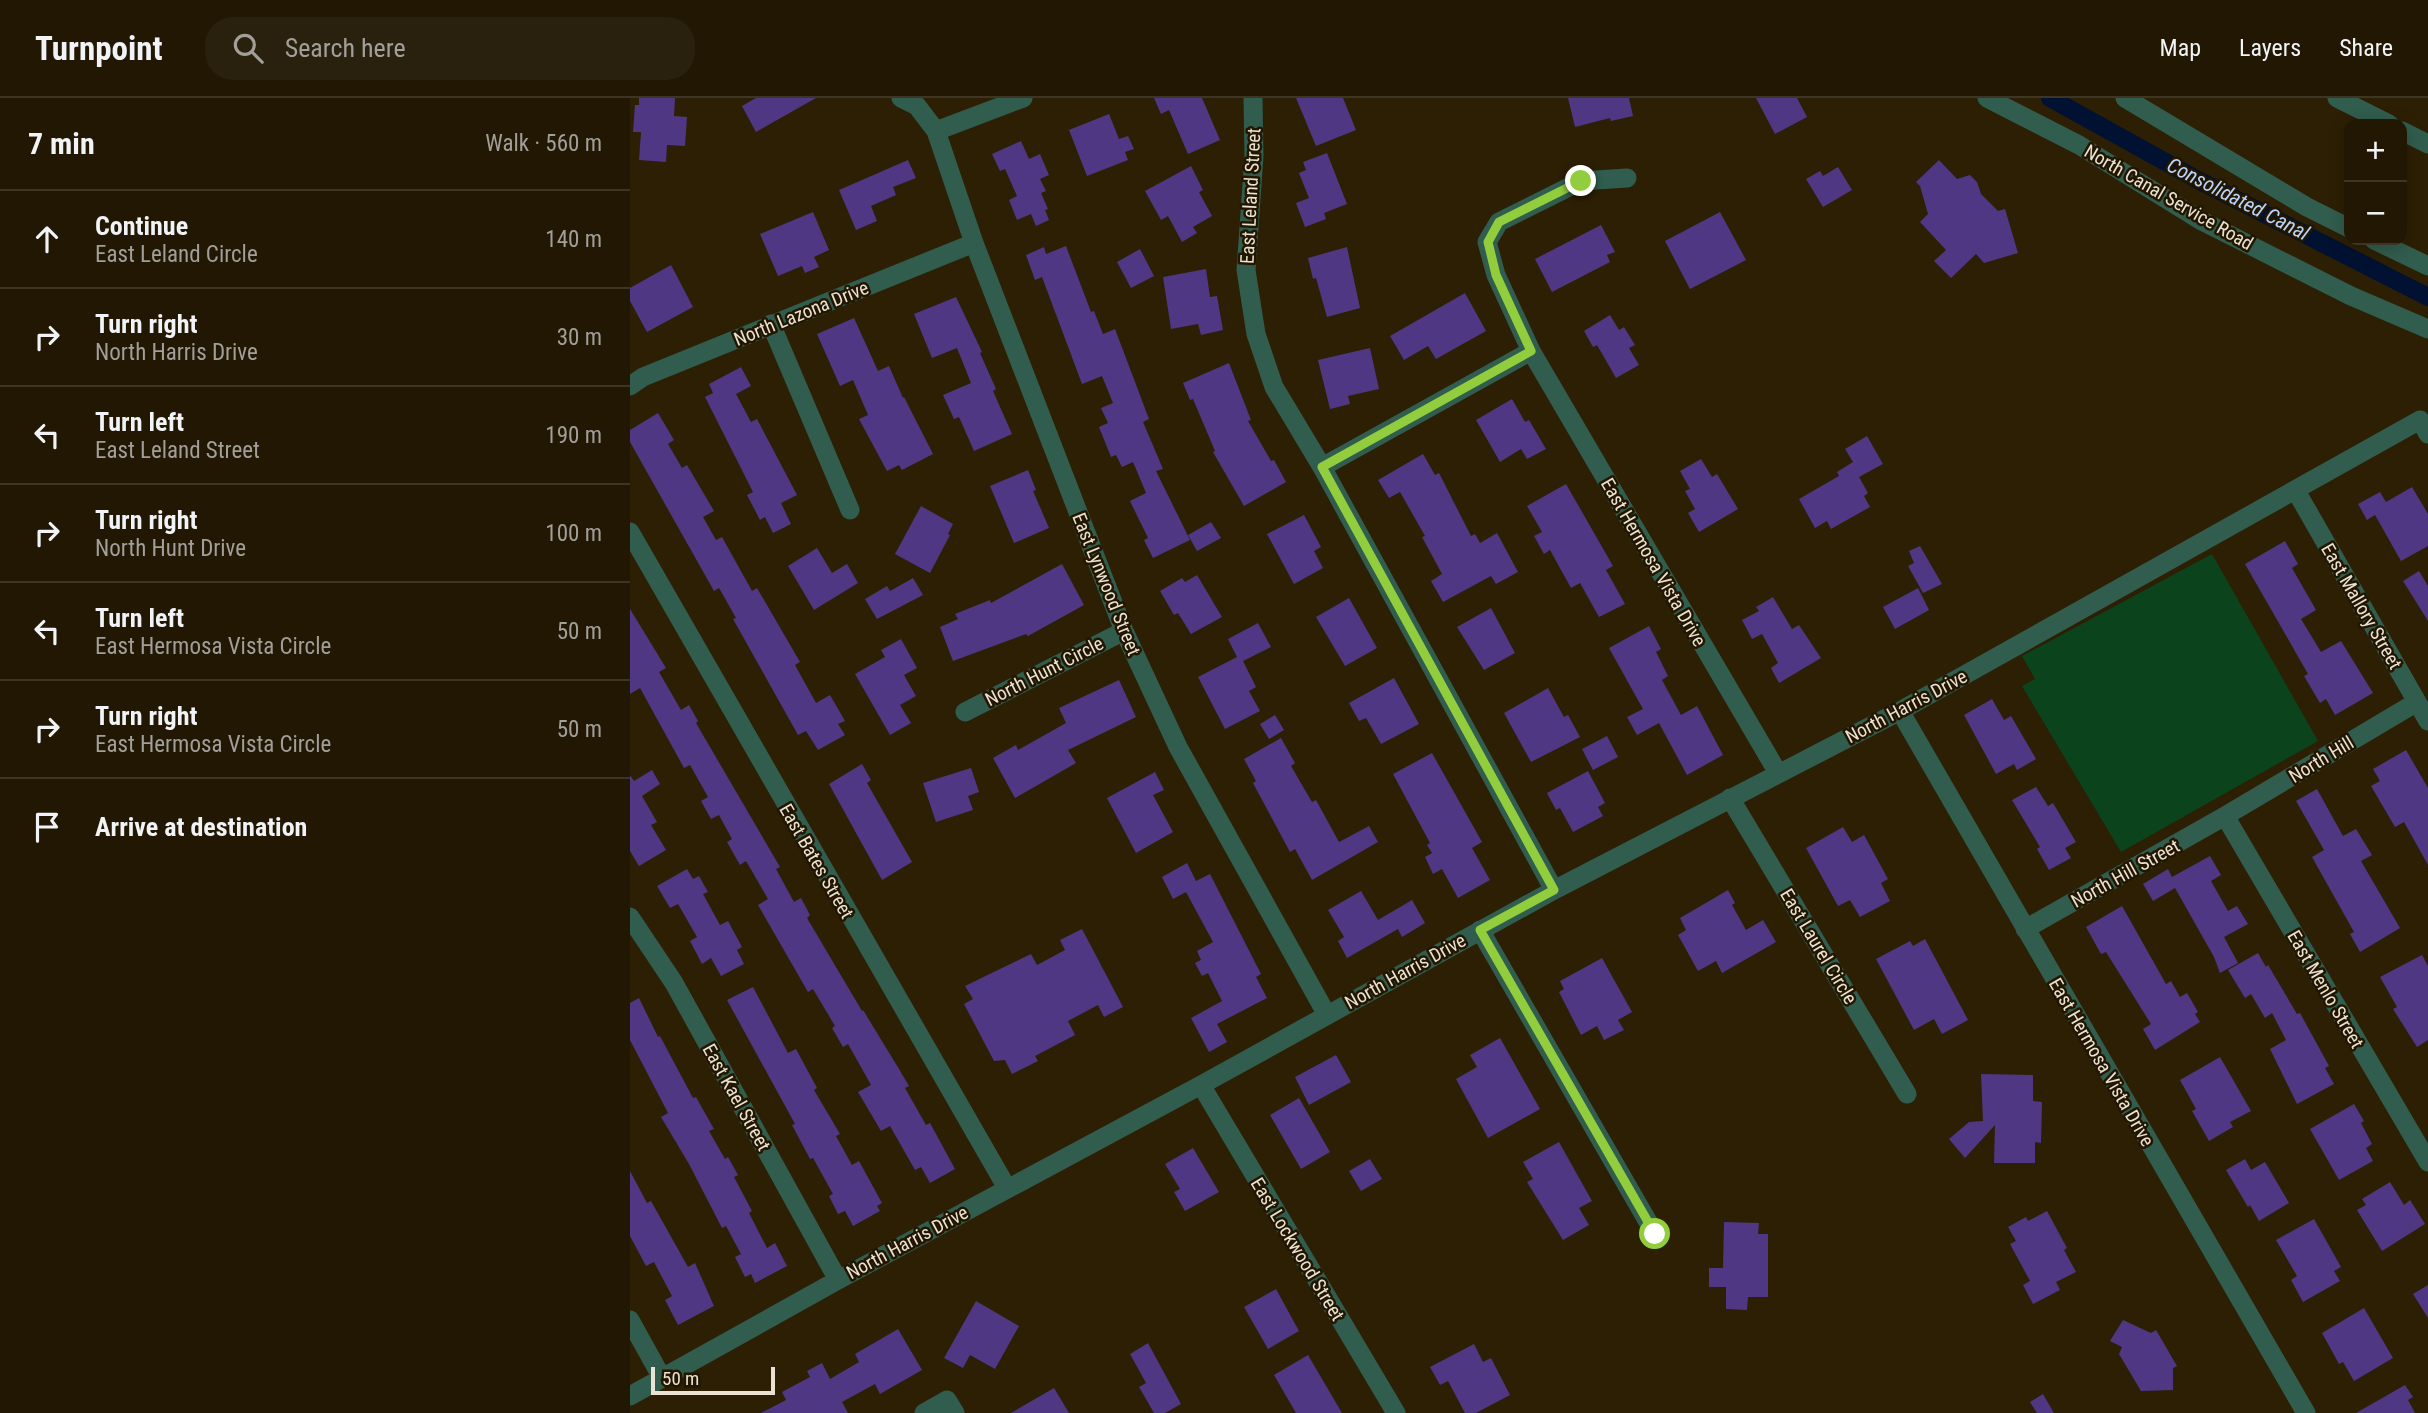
<!DOCTYPE html>
<meta charset="utf-8">
<style>
:root{--surface:#211703;--page:#29200d;--text:#f1f3f6;--muted:#a29f9a;--line:#3e3625}
body{margin:0;font-family:"Roboto Condensed",sans-serif;background:var(--page);color:var(--text)}
.controls{position:absolute;right:21px;top:21px;display:grid;overflow:hidden;border-radius:14px;box-shadow:0 4px 18px #0003}
.controls button{width:63px;height:63px;display:grid;place-items:center;padding:0;border:0;border-bottom:2px solid var(--line);background:var(--surface);color:var(--text);font:35px sans-serif}
.scale{position:absolute;left:21px;bottom:18px;width:124px;box-sizing:border-box;padding-left:7px;border:4px solid #eae2d2;border-top:0;font-size:19px;line-height:24px;white-space:nowrap;color:#eae2d2;-webkit-text-stroke:5px #221600;paint-order:stroke}
.stop{position:absolute;width:21px;height:21px;margin:-16px;border:5px solid #92cd3e;border-radius:50%;background:#fff}
.stop.end{background:#92cd3e;border-color:#fff;box-shadow:0 2px 7px #0008}
.list{margin:0;padding:0;list-style:none}
h2{display:flex;justify-content:space-between;align-items:center;height:91px;margin:0;padding:0 28px;font-size:30px}
h2 small{font-size:23px;font-weight:400;color:var(--muted)}
.list li{display:grid;grid-template-columns:46px 1fr auto;gap:21px;align-items:center;box-sizing:border-box;height:98px;padding:0 28px;border-top:2px solid var(--line)}
.list b{display:block;font-size:26px;white-space:nowrap}
.list p{margin:0;font-size:23px;white-space:nowrap;color:var(--muted)}
.list em{font-size:23px;font-style:normal;color:var(--muted)}
.icon{flex:none;width:38px;height:38px;fill:none;stroke:currentColor;stroke-width:2;stroke-linecap:round;stroke-linejoin:round}
.map{position:relative;flex:none;width:1798px;height:1315px;overflow:hidden}
header{display:flex;align-items:center;gap:42px;box-sizing:border-box;height:98px;padding:0 35px;background:var(--surface);border-bottom:2px solid var(--line)}
header strong{font-size:33px}
nav{display:flex;gap:38px;margin-inline-start:auto;font-size:24px}
.search{width:490px;height:63px;background:var(--page);display:flex;align-items:center;gap:18px;box-sizing:border-box;padding:0 24px;border-radius:28px;color:var(--muted);font-size:26px}
main{display:flex}
aside{flex:1;background:var(--surface)}
.map>svg:first-child{display:block}
</style>
<header>
<strong>Turnpoint</strong>
<div class="search"><svg class="icon" aria-label="search" viewBox="0 0 24 24"><circle cx="10" cy="10" r="6"/><path d="M15 15l6 6"/></svg>Search here</div>
<nav><a>Map</a><a>Layers</a><a>Share</a></nav>
</header>
<main>
<aside>
<h2>7 min<small>Walk · 560 m</small></h2>
<ul class="list">
<li><svg class="icon" aria-label="ahead" viewBox="0 0 24 24"><path d="M12 20V5M6 11l6-6 6 6"/></svg><div><b>Continue</b><p>East Leland Circle</p></div><em>140 m</em></li>
<li><svg class="icon" aria-label="right" viewBox="0 0 24 24"><path d="M7 20v-9h11M14 6l5 5-5 5"/></svg><div><b>Turn right</b><p>North Harris Drive</p></div><em>30 m</em></li>
<li><svg class="icon" aria-label="left" viewBox="0 0 24 24"><path d="M17 20v-9H6M10 6l-5 5 5 5"/></svg><div><b>Turn left</b><p>East Leland Street</p></div><em>190 m</em></li>
<li><svg class="icon" aria-label="right" viewBox="0 0 24 24"><path d="M7 20v-9h11M14 6l5 5-5 5"/></svg><div><b>Turn right</b><p>North Hunt Drive</p></div><em>100 m</em></li>
<li><svg class="icon" aria-label="left" viewBox="0 0 24 24"><path d="M17 20v-9H6M10 6l-5 5 5 5"/></svg><div><b>Turn left</b><p>East Hermosa Vista Circle</p></div><em>50 m</em></li>
<li><svg class="icon" aria-label="right" viewBox="0 0 24 24"><path d="M7 20v-9h11M14 6l5 5-5 5"/></svg><div><b>Turn right</b><p>East Hermosa Vista Circle</p></div><em>50 m</em></li>
<li><svg class="icon" aria-label="arrive" viewBox="0 0 24 24"><path d="M6 21V4h12l-3 4 3 4H6"/></svg><div><b>Arrive at destination</b></div></li>
</ul>
</aside>
<div class="map">
<svg width="1798" height="1315" viewBox="0 0 1798 1315">
<rect width="100%" height="100%" fill="#2c1f04"/>
<path fill="#0b441c" d="M1582 456 1688 643 1491 754 1392 588 1405 581 1392 558Z"/>
<g fill="none" stroke-linecap="round" stroke-linejoin="round">
<path stroke="#001132" stroke-width="18" d="M1420 0 1568 82 1798 199"/>
</g>
<path fill="#503783" d="M9 0H45L44 18 57 19 55 48 37 47 36 64 9 62 11 34H3L5 7H9Z
M126 0H186L126 34 112 8Z
M524 0H572L590 42 558 56 539 12 531 16Z
M666 0H713L726 32 686 48Z
M938 0H999L1003 18 981 23 980 20 945 29Z
M1126 0H1167L1177 19 1145 36Z
M479 16 489 41 498 38 504 51 495 54 498 62 457 78 439 32Z
M391 43 399 61 410 56 419 77 410 81 416 93 411 95 418 111 415 112 419 122 406 128 401 116 387 122 379 102 387 98 375 71 370 73 362 56Z
M697 55 717 106 694 115 696 121 675 129 666 105 679 100 669 75 676 72 673 64Z
M278 62 286 80 263 89 266 97 241 108 247 123 226 132 209 92Z
M1309 62 1327 81 1340 77 1347 84 1351 96 1368 113 1375 111 1388 155 1354 165 1346 156 1321 180 1304 163 1316 152 1290 124 1298 116 1290 88 1286 84Z
M561 68 573 92 569 94 582 118 563 129 567 135 552 144 538 118 531 122 515 93Z
M1208 69 1222 92 1193 109 1176 81 1190 73 1193 78Z
M183 114 199 152 184 159 189 169 175 175 172 168 148 178 130 136Z
M1090 114 1116 162 1060 191 1035 143Z
M971 127 985 154 977 157 980 164 922 194 905 161Z
M436 148 461 214 464 213 473 236 485 231 519 321 513 324 533 371 526 373 560 442 523 460 514 442 518 440 500 403 516 395 503 364 492 369 486 357 481 359 469 329 478 325 471 310 483 305 472 278 452 286 412 179 405 182 396 157 414 149 416 156Z
M717 149 730 210 697 219 686 180 683 181 678 160Z
M510 151 524 178 501 190 487 164Z
M41 167 63 209 17 234 0 203V190Z
M576 171 580 199 587 198 593 232 571 237 568 226 541 231 533 179Z
M835 195 856 233 806 261 798 248 774 262 760 238Z
M326 199 352 254 350 255 366 291 363 293 382 336 344 353 329 319 324 321 313 297 341 285 327 250 302 260 284 216Z
M980 217 989 232 994 229 1005 247 999 250 1009 267 986 280 967 247 963 249 954 233Z
M224 220 248 273 259 268 273 300 274 299 303 356 272 372 269 367 257 373 229 321 238 317 223 282 210 288 187 236Z
M740 250 749 291 718 298 720 306 700 311 688 262Z
M599 265 621 322 618 323 641 363 644 362 656 384 614 408 583 354 585 353 563 301 560 302 553 285Z
M111 269 121 288 106 296 121 324 127 321 167 397 151 405 161 426 143 435 135 419 130 422 117 397 123 394 75 299 83 295 79 286Z
M882 301 895 324 899 322 916 351 897 361 891 351 870 364 846 322Z
M28 315 44 342 38 346 52 370 57 367 84 413 73 419 86 442 92 439 122 493 127 490 170 564 165 567 186 605 200 597 215 623 208 626 215 637 188 652 176 633 168 637 103 521 106 520 89 490 84 493 0 344V332Z
M1237 338 1253 366 1229 379 1238 395 1234 398 1240 409 1201 431 1197 423 1185 430 1169 401 1209 378 1207 374 1223 364 1215 351Z
M793 356 805 377 809 375 841 438 845 436 850 445 867 435 888 474 866 486 861 478 813 504 801 483 812 476 792 439 795 438 770 394 759 400 748 382Z
M1071 361 1082 379 1087 376 1108 411 1069 434 1058 415 1065 411 1055 393 1060 391 1050 373Z
M398 372 406 392 403 393 419 430 384 445 360 388Z
M936 386 983 468 976 472 995 506 969 519 950 485 941 490 920 452 914 456 904 438 912 434 897 408Z
M1782 389 1798 416V448L1771 463 1745 417 1737 422 1728 406 1750 394 1756 404Z
M291 408 323 426 318 436 320 437 300 475 265 456Z
M674 417 691 449 684 453 693 470 664 486 637 436Z
M581 424 591 440 567 453 558 437Z
M1655 443 1668 466 1662 470 1686 512 1671 521 1691 554 1711 543 1743 595 1705 617 1696 601 1690 605 1674 578 1678 576 1615 466Z
M1290 448 1312 486 1293 495 1278 468 1284 465 1279 453Z
M187 450 202 475 217 466 228 485 184 512 158 468Z
M432 466 454 507 398 538 396 536 323 563 310 529 328 521 325 516 360 502 361 505Z
M1789 473 1798 488V523L1773 483Z
M567 477 592 519 561 536 548 515 544 517 530 493 552 480 555 484Z
M283 480 293 497 247 521 235 501 257 488 260 493Z
M1288 490 1299 512 1265 531 1253 509Z
M1143 499 1162 531 1169 527 1191 560 1149 585 1141 570 1148 565 1132 536 1122 541 1112 522 1129 513 1126 509Z
M719 500 747 550 715 568 686 519Z
M861 510 885 555 854 572 827 529Z
M0 511 36 570 29 574 51 612 59 607 68 623 66 625 150 769 146 771 164 804 171 800 180 817 177 820 232 913 233 912 269 971 279 988 275 990 296 1027 300 1025 325 1071 300 1085 291 1069 285 1072 260 1028 251 1033 228 994 241 987 218 946 213 949 202 930 205 928 183 891 178 894 128 807 138 801 116 763 110 767 97 744 102 741 89 717 81 721 71 703 78 699 60 667 54 670 10 590 0 596Z
M628 525 641 549 613 563 626 589 619 593 630 613 595 631 568 579 607 559 598 541Z
M1019 528 1031 551 1026 554 1038 578 1032 582 1051 617 1067 608 1093 657 1057 677 1029 625 1007 637 997 619 1013 611 979 550Z
M271 541 287 570 274 577 286 598 270 607 281 625 260 637 225 576 255 559 251 552Z
M764 580 789 626 751 646 736 620 729 623 719 605Z
M489 582 506 619 438 652 446 665 385 700 363 660 386 647 388 652 436 625 429 610Z
M918 590 934 619 938 617 950 639 901 664 874 615Z
M1362 601 1374 622 1381 618 1406 661 1387 672 1384 666 1366 676 1334 617Z
M645 617 654 632 639 641 630 626Z
M977 638 988 659 963 672 952 651Z
M651 640 665 665 661 668 682 704 686 702 709 744 739 728 748 744 682 782 665 751 660 754 623 685 626 683 614 661Z
M1776 652 1798 690V767L1774 724 1765 729 1741 688 1750 683 1743 671Z
M802 655 852 744 842 750 860 782 828 800 812 771 803 776 795 759 802 755 797 747 800 745 763 676Z
M232 666 241 682 237 685 282 764 252 782 199 686Z
M341 670 349 694 338 698 343 712 306 724 293 685Z
M22 672 30 686 12 698 27 724 21 727 36 752 9 768 0 753V677L4 683Z
M958 673 975 705 968 709 973 718 943 734 930 710 926 712 917 695Z
M525 674 534 692 523 697 543 734 506 755 477 700Z
M1406 689 1418 708 1423 705 1446 744 1435 750 1441 760 1419 772 1407 751 1410 749 1382 702Z
M1687 691 1713 738 1726 731 1742 757 1731 763 1770 830 1730 854 1720 836 1724 834 1682 759 1694 752 1666 703Z
M1213 729 1222 744 1234 737 1258 781 1251 785 1260 803 1230 819 1220 802 1208 808 1176 750Z
M1580 758 1591 777 1581 783 1598 813 1607 808 1618 826 1594 839 1608 865 1590 875 1584 859 1545 790 1523 803 1513 786 1538 771 1542 779Z
M557 765 566 783 580 776 631 876 626 879 637 900 587 926 597 944 579 954 561 920 592 903 578 875 572 878 565 865 571 862 567 853 583 844 556 794 543 801 532 779Z
M57 771 63 781 69 778 78 794 73 796 90 827 98 823 112 849 107 852 114 866 91 878 81 860 72 866 60 843 67 839 48 806 40 810 27 788Z
M1098 792 1105 805 1102 807 1116 832 1133 822 1146 844 1092 875 1086 863 1068 873 1048 837 1056 832 1050 820Z
M731 793 748 822 782 802 795 825 772 839 768 831 717 860 708 843 714 839 698 812Z
M1492 808 1536 886 1541 883 1550 899 1557 895 1568 914 1565 916 1570 924 1525 952 1513 931 1521 926 1476 854 1471 856 1456 829Z
M452 831 493 909 474 919 468 907 438 923 445 937 405 958 408 963 382 976 375 962 364 963 334 906 343 901 335 888 401 856 407 867 435 852 430 842Z
M1295 841 1338 922 1312 936 1304 921 1284 932 1246 861 1280 843 1283 848Z
M1628 855 1636 869 1638 867 1667 916 1670 915 1699 968 1695 970 1704 986 1667 1006 1640 951 1656 942 1642 915 1635 920 1621 896 1615 900 1598 872Z
M1792 857 1798 868V942L1787 949 1763 911 1767 909 1750 879Z
M972 860 1002 914 988 922 994 932 974 942 967 928 951 937 929 894 934 891 930 883Z
M123 889 158 955 166 951 187 990 184 992 210 1036 206 1038 222 1067 229 1063 252 1105 247 1108 250 1113 223 1128 215 1113 208 1116 199 1098 203 1096 183 1060 180 1061 162 1027 165 1026 97 902Z
M9 900 28 939 30 938 63 1000 66 999 84 1031 79 1033 95 1061 98 1059 108 1077 104 1079 122 1113 119 1115 137 1150 145 1145 157 1168 125 1185 121 1176 115 1179 105 1159 111 1156 96 1128 92 1130 59 1066 31 1019 38 1015 0 942V905Z
M870 940 910 1011 858 1040 826 981 847 969 840 957Z
M706 957 721 984 679 1007 665 979Z
M1590 959 1621 1013 1600 1024 1603 1029 1579 1043 1562 1013 1566 1011 1550 982Z
M1351 976 1403 977V1003L1412 1004 1411 1045 1405 1044V1065H1364L1365 1027 1335 1060 1319 1041 1339 1024 1353 1023Z
M669 1000 700 1054 671 1071 640 1017Z
M1724 1006 1734 1023 1731 1025 1742 1046 1736 1050 1743 1063 1709 1082 1680 1031Z
M929 1044 962 1103 949 1110 959 1127 933 1142 897 1084 903 1081 893 1064Z
M563 1050 589 1094 555 1113 544 1094 550 1091 535 1066Z
M740 1061 752 1081 731 1093 719 1073Z
M1615 1061 1621 1072 1635 1064 1659 1105 1629 1123 1620 1107 1618 1109 1596 1072Z
M0 1073 17 1105 21 1103 58 1169 65 1165 84 1208 48 1227 35 1202 42 1198 24 1164 16 1168 0 1138Z
M1760 1084 1774 1107 1780 1102 1795 1126 1752 1153 1727 1112 1736 1107 1732 1101Z
M1417 1113 1437 1150 1434 1152 1446 1174 1426 1184 1430 1192 1403 1206 1393 1187 1400 1183 1380 1146 1386 1143 1378 1129 1396 1119 1398 1123Z
M1684 1121 1711 1169 1704 1173 1710 1183 1673 1204 1661 1182 1667 1178 1646 1142Z
M1094 1124 1129 1125 1128 1136H1138V1199H1118L1117 1212 1096 1211V1189H1079V1170H1093Z
M1798 1187V1220L1783 1196Z
M646 1191 669 1233 638 1251 614 1209Z
M346 1203 389 1228 365 1271 340 1257 333 1270 314 1260Z
M1734 1210 1763 1260 1724 1283 1713 1264 1709 1266 1692 1235Z
M1493 1222 1521 1235 1526 1232 1547 1268 1543 1270V1292L1511 1293 1489 1256 1492 1249 1480 1243Z
M268 1231 292 1272 250 1296 245 1286 212 1304 218 1315H131L156 1302 152 1294 180 1279 177 1273 192 1265 200 1281 229 1264 225 1256Z
M518 1245 551 1306 535 1315H524L509 1289 516 1285 500 1256Z
M844 1246 853 1264 861 1260 880 1297 846 1315H835L818 1283 810 1287 800 1269Z
M678 1257 712 1315H666L644 1277Z
M1775 1287 1783 1299 1778 1302 1785 1315H1726Z
M424 1290 439 1315H381Z
M1413 1296 1424 1315H1407L1400 1304Z"/>
<g fill="none" stroke-linecap="round" stroke-linejoin="round">
<path stroke="#315d4e" stroke-width="19" d="M271 0 287 8 306 33 344 145 494 533 548 649 697 917
M623 0 624 58 616 172 626 236 644 289 692 369 924 792
M1357 0 1449 47 1570 122 1721 198 1798 231
M1495 0 1677 109 1719 130
M1707 0 1759 26
M306 33 393 0
M1772 33 1798 46
M997 80 951 83 869 124 857 144 866 177 901 253 1148 675
M1744 142 1798 168
M141 226 220 412
M0 288 13 279 344 145
M692 369 901 253
M1666 393 1798 623
M0 434 377 1090
M1270 613 1676 1315
M335 614 494 533
M1100 700 1277 996
M1595 718 1798 1064
M0 819 44 885 208 1182
M1395 831 1595 718 1787 604
M850 832 1025 1136
M571 987 766 1315
M0 1222 32 1280
M0 1298 208 1182 571 987 924 792 1270 613 1790 322 1798 336
M294 1315 317 1302 325 1315"/>
</g>
<g fill="none" stroke-linecap="round" stroke-linejoin="round">
<path stroke="#92cd3e" stroke-width="9" d="M951 83 869 124 858 144 866 177 901 253 692 369 924 792 850 832 1025 1136"/>
</g>
<g text-anchor="middle" stroke-width="5" stroke-linejoin="round" paint-order="stroke">
<g font-size="19" fill="#eae2d2" stroke="#221600">
<text transform="translate(620 98) rotate(-87)" y="7">East Leland Street</text>
<text transform="translate(1539 99) rotate(30)" y="7">North Canal Service Road</text>
<text transform="translate(171 215) rotate(-22)" y="7">North Lazona Drive</text>
<text transform="translate(1024 464) rotate(60)" y="7">East Hermosa Vista Drive</text>
<text transform="translate(477 486) rotate(68)" y="7">East Lynwood Street</text>
<text transform="translate(1732 508) rotate(60)" y="7">East Mallory Street</text>
<text transform="translate(414 573) rotate(-27)" y="7">North Hunt Circle</text>
<text transform="translate(1276 608) rotate(-28)" y="7">North Harris Drive</text>
<text transform="translate(1691 661) rotate(-31)" y="7">North Hill</text>
<text transform="translate(187 763) rotate(60)" y="7">East Bates Street</text>
<text transform="translate(1495 775) rotate(-29)" y="7">North Hill Street</text>
<text transform="translate(1189 848) rotate(59)" y="7">East Laurel Circle</text>
<text transform="translate(775 873) rotate(-29)" y="7">North Harris Drive</text>
<text transform="translate(1696 891) rotate(60)" y="7">East Menlo Street</text>
<text transform="translate(1472 964) rotate(60)" y="7">East Hermosa Vista Drive</text>
<text transform="translate(107 999) rotate(61)" y="7">East Kael Street</text>
<text transform="translate(277 1144) rotate(-28)" y="7">North Harris Drive</text>
<text transform="translate(668 1151) rotate(59)" y="7">East Lockwood Street</text>
</g>
<g font-size="21" font-style="italic" fill="#b8d4fa" stroke="#221600">
<text transform="translate(1608 101) rotate(27)" y="7">Consolidated Canal</text>
</g>
</g>
</svg>
<div class="controls">
<button>+</button>
<button>−</button>
</div>
<div class="scale">50 m</div>
<div class="stop" style="left:1025px;top:1136px"></div>
<div class="stop end" style="left:951px;top:83px"></div>
</div>
</main>
